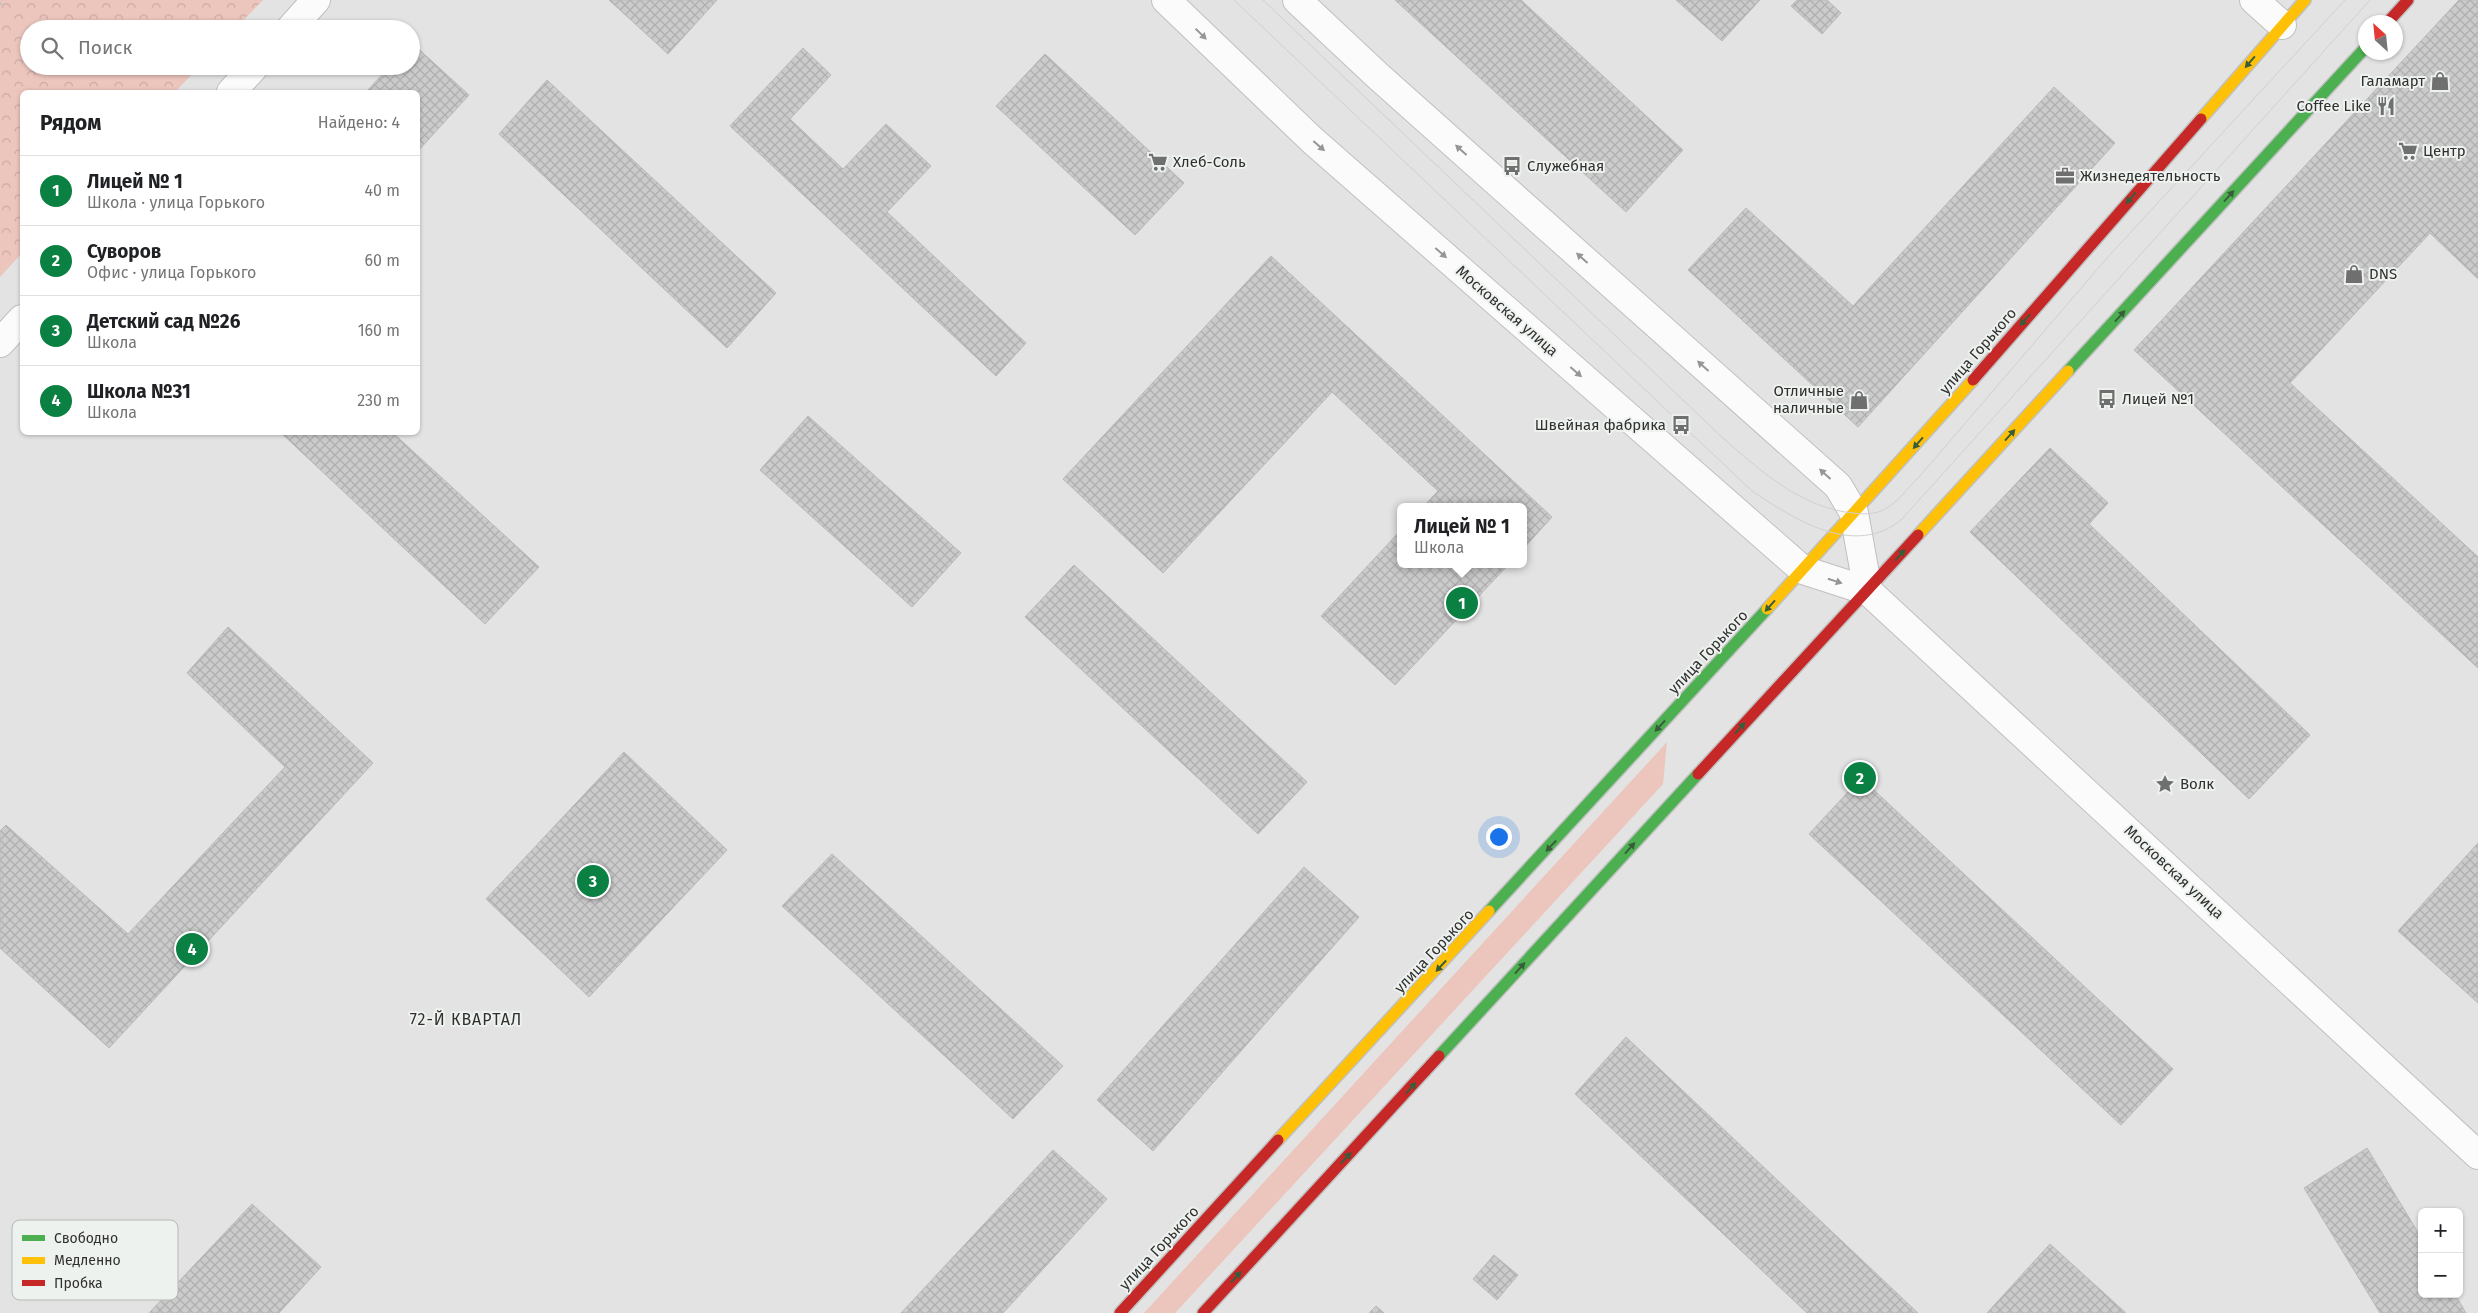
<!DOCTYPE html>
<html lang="ru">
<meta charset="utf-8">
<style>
:root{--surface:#fff;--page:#f2f2f2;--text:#202124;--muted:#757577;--line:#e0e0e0;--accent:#0b8043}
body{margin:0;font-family:"Fira Sans",sans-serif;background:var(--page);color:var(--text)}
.controls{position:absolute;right:15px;bottom:15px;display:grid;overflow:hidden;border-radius:8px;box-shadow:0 1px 4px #0004}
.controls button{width:45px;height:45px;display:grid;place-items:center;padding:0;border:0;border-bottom:1px solid var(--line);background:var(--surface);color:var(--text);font:25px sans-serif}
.compass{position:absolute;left:2358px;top:15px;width:45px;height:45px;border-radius:50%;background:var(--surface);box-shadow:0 1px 4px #0004;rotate:333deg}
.you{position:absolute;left:1498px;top:836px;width:18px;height:18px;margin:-12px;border:4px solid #fff;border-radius:50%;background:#1a73e8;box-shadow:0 0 0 8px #1a73e833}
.badge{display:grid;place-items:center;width:32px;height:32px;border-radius:50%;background:var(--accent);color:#fff;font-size:16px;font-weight:700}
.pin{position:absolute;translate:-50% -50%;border:2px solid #fff;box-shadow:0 1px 5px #0006}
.popup{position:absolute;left:1397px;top:503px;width:130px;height:65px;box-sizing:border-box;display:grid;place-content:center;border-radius:8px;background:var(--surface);filter:drop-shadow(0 1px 4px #0005);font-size:16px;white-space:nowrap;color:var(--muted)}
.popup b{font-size:19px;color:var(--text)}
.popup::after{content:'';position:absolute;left:50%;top:100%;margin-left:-10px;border:10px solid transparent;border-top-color:var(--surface)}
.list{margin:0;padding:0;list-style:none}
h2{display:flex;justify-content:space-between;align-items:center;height:65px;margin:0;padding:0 20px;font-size:21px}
h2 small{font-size:16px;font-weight:400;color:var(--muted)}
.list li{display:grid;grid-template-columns:32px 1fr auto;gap:15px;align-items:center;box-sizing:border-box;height:70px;padding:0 20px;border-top:1px solid var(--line)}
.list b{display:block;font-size:19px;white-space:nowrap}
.list p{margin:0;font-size:16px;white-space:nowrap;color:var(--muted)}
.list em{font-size:16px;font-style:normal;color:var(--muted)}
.icon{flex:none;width:28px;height:28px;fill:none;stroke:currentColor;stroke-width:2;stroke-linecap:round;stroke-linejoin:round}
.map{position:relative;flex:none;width:2478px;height:1313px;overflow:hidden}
.search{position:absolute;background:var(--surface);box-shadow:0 1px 4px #0004;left:20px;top:20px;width:400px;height:55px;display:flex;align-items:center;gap:12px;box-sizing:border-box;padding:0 18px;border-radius:28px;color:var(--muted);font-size:19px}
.panel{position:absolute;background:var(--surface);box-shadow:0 1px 4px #0004;left:20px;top:90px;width:400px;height:345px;border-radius:8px}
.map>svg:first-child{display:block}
</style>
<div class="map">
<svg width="2478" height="1313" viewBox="0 0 2478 1313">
<defs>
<pattern id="park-crowns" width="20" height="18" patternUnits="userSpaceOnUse" patternTransform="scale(1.25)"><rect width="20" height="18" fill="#ecc5bd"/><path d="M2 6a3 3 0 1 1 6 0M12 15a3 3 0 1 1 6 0" fill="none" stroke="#cbaaa3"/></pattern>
<pattern id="building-cross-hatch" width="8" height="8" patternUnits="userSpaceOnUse" patternTransform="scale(1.25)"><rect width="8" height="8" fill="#cacbca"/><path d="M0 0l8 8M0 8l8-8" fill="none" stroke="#aeafae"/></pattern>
</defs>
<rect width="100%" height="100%" fill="#e2e3e2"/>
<path fill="#ecc5bd" d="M1667 742 1663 784 1175 1313H1144Z"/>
<path fill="url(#park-crowns)" d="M0 0H263L235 29H29V66H200L175 92H22V253L0 277Z"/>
<path fill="url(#building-cross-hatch)" stroke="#b8b9b8" d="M609 0H717L668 54Z
M1395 0H1521L1683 150 1626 212Z
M1676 0H1760L1722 41Z
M1797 0H1827L1841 13 1822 34 1791 6Z
M2459 0H2478V279L2430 233 2290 383 2478 557V668L2134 350Z
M412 43 469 95 418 151V92H366L390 66H411Z
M803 48 831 75 790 119 843 169 886 124 931 166 887 212 1026 343 996 376 730 126Z
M1045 54 1184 183 1135 235 996 106Z
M547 80 776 293 727 348 499 134Z
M2054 87 2115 143 1858 427 1688 270 1746 208 1853 306Z
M1271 256 1552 517 1523 549V507H1423L1438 491 1332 392 1163 573 1063 479Z
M808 416 961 553 912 607 760 470Z
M280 432H392L539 567 485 624Z
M2050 448 2108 503 2089 524 2310 735 2249 799 1970 532Z
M1401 530V564H1509L1395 685 1321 616Z
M1074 565 1307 782 1258 834 1025 617Z
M228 627 373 763 109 1048 0 948V831L6 825 128 934 285 767 187 673Z
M624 752 727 850 589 997 486 899Z
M1861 778 2173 1069 2121 1125 1809 834Z
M2478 843V1003L2398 931Z
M832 854 1063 1066 1013 1119 782 906Z
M1304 867 1359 917 1153 1151 1097 1100Z
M1626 1037 1918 1313H1807L1575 1094Z
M2367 1148 2422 1239V1294H2455L2466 1313H2380L2304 1188Z
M1053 1150 1107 1199 1003 1313H901Z
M252 1204 321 1267 279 1313H149Z
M2050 1244 2126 1313H1987Z
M1494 1255 1518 1275 1497 1300 1473 1279Z
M1376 1306 1384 1313H1369Z"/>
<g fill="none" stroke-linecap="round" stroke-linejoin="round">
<g stroke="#bfc0bf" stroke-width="30">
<path id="street" d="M1166 0 1312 140 1803 570 1868 591 2478 1155
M1297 0 1378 76 1838 486 1854 513 1868 591
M2254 0 2282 25
M290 29 316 0
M231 92 255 66
M0 343 22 319"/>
</g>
<g stroke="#bfc0bf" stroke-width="14">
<path id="fast" d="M2068 371 2366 47
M1489 911 1767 609
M1439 1056 1698 774"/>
</g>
<g stroke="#bfc0bf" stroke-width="14">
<path id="slow" d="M2201 119 2305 0
M1918 535 2068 371
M1767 609 1973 380
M1278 1140 1489 911"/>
</g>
<g stroke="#bfc0bf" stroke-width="14">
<path id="jam" d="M2388 22 2408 0
M1973 380 2201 119
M1698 774 1918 535
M1120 1313 1278 1140
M1203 1313 1439 1056"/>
</g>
<path stroke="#c1c2c2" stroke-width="3" stroke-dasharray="2.5 2.5" stroke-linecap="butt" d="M0 5 2 0"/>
<use href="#street" stroke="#fbfbfb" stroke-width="28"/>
<use href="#fast" stroke="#4caf50" stroke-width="11"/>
<use href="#slow" stroke="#ffc107" stroke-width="11"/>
<use href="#jam" stroke="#c62828" stroke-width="11"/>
<path stroke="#cfd0cf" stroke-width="1" d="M1234 0 1752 491C1794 519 1855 559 1902 519L2370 0
M1263 0 1725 440C1762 472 1802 508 1853 513 1863 514 1873 515 1883 510 1897 504 1908 487 1919 477L2107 258 2345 0"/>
</g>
<defs><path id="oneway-solid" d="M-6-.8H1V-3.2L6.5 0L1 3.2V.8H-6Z" transform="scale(1.25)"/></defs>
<g fill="#959695">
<use href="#oneway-solid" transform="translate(1201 34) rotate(44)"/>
<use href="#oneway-solid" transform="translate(1319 146) rotate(41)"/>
<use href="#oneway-solid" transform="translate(1461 150) rotate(-138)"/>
<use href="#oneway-solid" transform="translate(1441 253) rotate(41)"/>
<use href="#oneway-solid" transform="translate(1582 258) rotate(-138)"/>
<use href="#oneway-solid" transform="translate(1703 366) rotate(-138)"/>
<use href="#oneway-solid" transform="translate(1576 372) rotate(41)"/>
<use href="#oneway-solid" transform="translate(1825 474) rotate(-138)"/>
<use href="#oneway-solid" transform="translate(1835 581) rotate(18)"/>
</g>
<g fill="#395c3b">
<use href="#oneway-solid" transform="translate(2250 62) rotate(131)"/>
<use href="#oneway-solid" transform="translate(2229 196) rotate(-48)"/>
<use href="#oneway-solid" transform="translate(2131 198) rotate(131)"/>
<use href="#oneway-solid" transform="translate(2120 316) rotate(-48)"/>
<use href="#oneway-solid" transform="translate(2025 320) rotate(131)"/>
<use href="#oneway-solid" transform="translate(2010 435) rotate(-48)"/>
<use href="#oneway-solid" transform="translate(1918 443) rotate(131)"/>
<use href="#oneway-solid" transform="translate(1900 555) rotate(-48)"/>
<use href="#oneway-solid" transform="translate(1770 606) rotate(132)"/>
<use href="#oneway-solid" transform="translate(1660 726) rotate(133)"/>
<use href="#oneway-solid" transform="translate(1740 728) rotate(-48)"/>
<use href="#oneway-solid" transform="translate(1551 846) rotate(133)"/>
<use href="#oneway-solid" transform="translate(1630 848) rotate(-48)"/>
<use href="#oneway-solid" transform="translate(1441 966) rotate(133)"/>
<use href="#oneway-solid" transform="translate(1520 968) rotate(-48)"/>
<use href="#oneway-solid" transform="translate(1411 1088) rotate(-48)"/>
<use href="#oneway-solid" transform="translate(1346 1158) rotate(-47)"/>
<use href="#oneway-solid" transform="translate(1236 1277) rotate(-47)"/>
</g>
<defs>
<g id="shop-bare" transform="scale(1.5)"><path d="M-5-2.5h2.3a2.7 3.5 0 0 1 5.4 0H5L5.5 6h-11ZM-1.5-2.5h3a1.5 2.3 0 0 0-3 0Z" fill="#6e6f6e" stroke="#eef2ef" stroke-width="2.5" paint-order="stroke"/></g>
<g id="restaurant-bare" transform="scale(1.5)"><path d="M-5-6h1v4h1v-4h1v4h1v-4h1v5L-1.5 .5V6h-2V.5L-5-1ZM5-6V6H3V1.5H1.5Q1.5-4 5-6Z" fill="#6e6f6e" stroke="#eef2ef" stroke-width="2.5" paint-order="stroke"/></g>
<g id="supermarket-bare" transform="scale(1.5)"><path d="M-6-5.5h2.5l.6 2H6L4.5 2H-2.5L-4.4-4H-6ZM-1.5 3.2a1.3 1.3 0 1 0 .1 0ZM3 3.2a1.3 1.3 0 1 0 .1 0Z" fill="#6e6f6e" stroke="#eef2ef" stroke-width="2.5" paint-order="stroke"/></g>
<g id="bus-bare" transform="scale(1.5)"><path d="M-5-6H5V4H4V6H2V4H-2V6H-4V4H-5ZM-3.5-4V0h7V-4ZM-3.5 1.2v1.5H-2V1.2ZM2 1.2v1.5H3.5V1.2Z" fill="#6e6f6e" stroke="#eef2ef" stroke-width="2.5" paint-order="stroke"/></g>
<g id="office-bare" transform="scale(1.5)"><path d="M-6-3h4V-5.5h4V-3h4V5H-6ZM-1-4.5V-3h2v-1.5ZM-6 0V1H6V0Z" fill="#6e6f6e" stroke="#eef2ef" stroke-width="2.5" paint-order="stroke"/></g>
<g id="sight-bare" transform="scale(1.5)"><path d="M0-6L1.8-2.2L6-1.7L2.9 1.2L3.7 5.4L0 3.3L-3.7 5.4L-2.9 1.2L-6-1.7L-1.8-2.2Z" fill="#6e6f6e" stroke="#eef2ef" stroke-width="2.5" paint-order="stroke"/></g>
</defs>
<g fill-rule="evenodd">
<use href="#shop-bare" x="2440" y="81"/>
<use href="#restaurant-bare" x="2386" y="106"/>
<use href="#supermarket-bare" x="2408" y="151"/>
<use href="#supermarket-bare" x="1158" y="162"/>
<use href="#bus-bare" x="1512" y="166"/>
<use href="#office-bare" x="2065" y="176"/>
<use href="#shop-bare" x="2354" y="274"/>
<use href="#bus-bare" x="2107" y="399"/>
<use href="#shop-bare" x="1859" y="400"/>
<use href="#bus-bare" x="1681" y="425"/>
<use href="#sight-bare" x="2165" y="784"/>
</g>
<g text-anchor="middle" stroke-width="4" stroke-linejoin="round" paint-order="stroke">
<g font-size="15" fill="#2f302f" stroke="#eef2ef" text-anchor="start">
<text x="2425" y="86" text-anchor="end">Галамарт</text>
<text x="2371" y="111" text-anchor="end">Coffee Like</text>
<text x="2423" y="156">Центр</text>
<text x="1173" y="167">Хлеб-Соль</text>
<text x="1527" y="171">Служебная</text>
<text x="2080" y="181">Жизнедеятельность</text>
<text x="2369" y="279">DNS</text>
<text x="1844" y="396" text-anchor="end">Отличные<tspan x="1844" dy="17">наличные</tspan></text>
<text x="2122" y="404">Лицей №1</text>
<text x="1666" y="430" text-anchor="end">Швейная фабрика</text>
<text x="2180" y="789">Волк</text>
</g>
<g font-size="15" fill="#2f302f" stroke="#eef2ef">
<text transform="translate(1507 311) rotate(41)" y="5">Московская улица</text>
<text transform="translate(1978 351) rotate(-49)" y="5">улица Горького</text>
<text transform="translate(1708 652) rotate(-47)" y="5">улица Горького</text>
<text transform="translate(2174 872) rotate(43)" y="5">Московская улица</text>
<text transform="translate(1434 951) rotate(-47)" y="5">улица Горького</text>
<text transform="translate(1159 1248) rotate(-47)" y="5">улица Горького</text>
</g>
<g font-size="16" letter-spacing="1" fill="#2f302f" stroke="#eef2ef">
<text x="466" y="1025">72-Й КВАРТАЛ</text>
</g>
</g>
<rect x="12" y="1220" width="166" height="80" rx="8" fill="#eef2ef" stroke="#b5b8b5" stroke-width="1"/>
<rect x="22" y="1235" width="23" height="6" fill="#4caf50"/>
<rect x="22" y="1257" width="23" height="7" fill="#ffc107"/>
<rect x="22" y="1280" width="23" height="6" fill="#c62828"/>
<g font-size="14" fill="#2f302f">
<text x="54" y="1243">Свободно</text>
<text x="54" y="1265">Медленно</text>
<text x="54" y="1288">Пробка</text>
</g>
</svg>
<div class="controls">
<button>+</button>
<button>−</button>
</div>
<svg class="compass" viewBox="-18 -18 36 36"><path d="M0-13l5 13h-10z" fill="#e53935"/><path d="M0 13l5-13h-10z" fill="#757577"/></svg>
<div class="you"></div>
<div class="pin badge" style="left:1462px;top:603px">1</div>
<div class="popup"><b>Лицей № 1</b>Школа</div>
<div class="pin badge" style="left:1860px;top:778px">2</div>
<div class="pin badge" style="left:593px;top:881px">3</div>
<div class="pin badge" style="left:192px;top:949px">4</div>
<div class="search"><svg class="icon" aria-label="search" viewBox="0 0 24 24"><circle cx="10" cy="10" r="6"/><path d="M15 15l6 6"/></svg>Поиск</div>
<section class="panel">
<h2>Рядом<small>Найдено: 4</small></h2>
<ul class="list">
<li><span class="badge">1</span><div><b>Лицей № 1</b><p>Школа · улица Горького</p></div><em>40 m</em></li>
<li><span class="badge">2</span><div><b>Суворов</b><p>Офис · улица Горького</p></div><em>60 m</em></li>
<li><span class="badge">3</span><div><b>Детский сад №26</b><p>Школа</p></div><em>160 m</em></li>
<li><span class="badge">4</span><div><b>Школа №31</b><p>Школа</p></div><em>230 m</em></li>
</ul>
</section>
</div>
